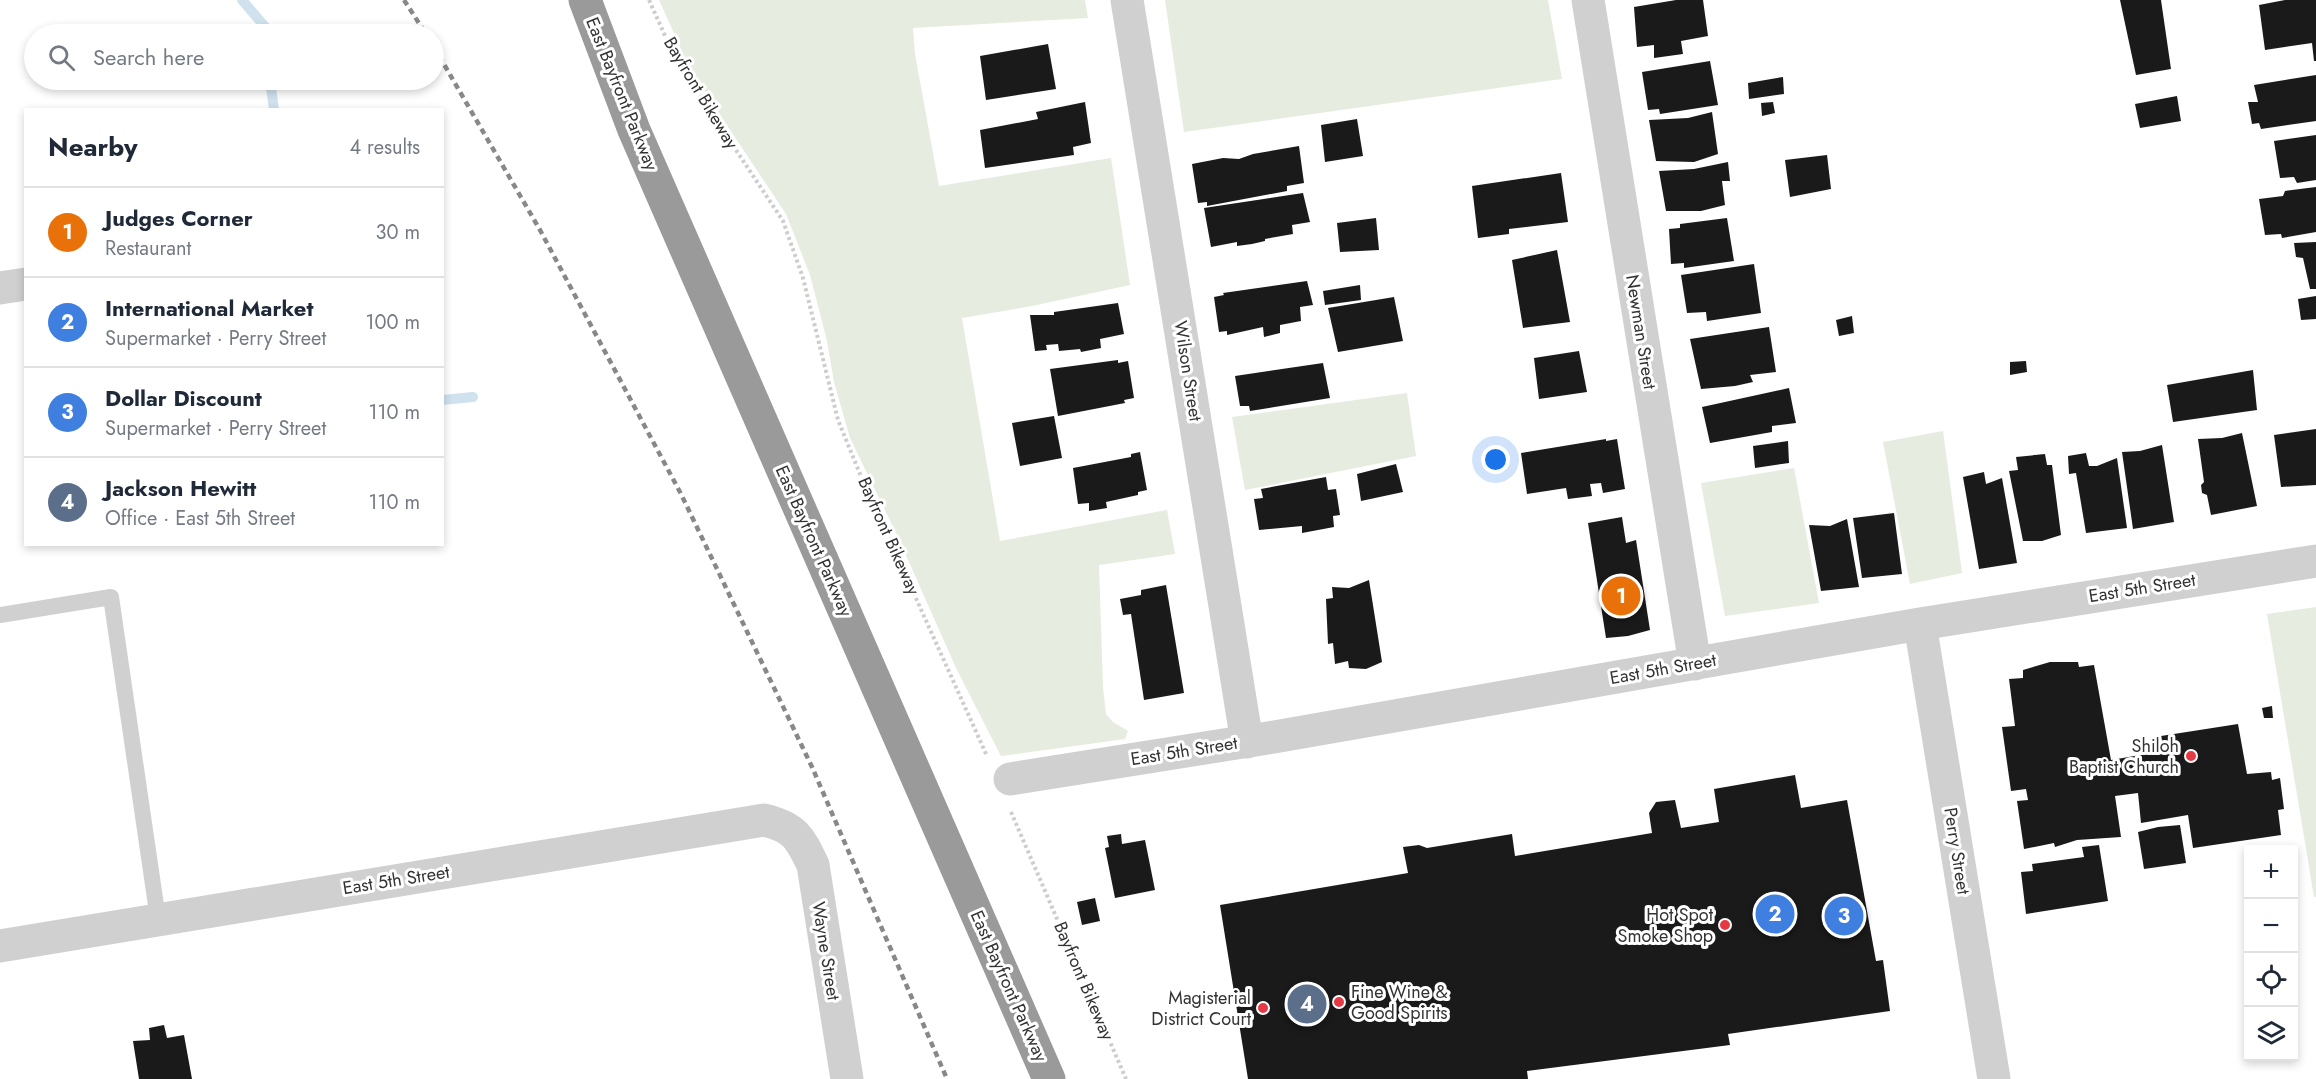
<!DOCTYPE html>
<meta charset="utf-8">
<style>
:root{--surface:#fff;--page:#f6f6f7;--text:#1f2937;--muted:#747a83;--line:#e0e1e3;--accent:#e63946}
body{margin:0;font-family:Jost,sans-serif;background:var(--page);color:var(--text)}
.controls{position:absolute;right:18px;bottom:18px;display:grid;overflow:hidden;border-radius:0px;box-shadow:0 3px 9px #0003}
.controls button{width:54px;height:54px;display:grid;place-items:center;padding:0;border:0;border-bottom:2px solid var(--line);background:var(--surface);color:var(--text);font:30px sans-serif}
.you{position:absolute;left:1496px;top:460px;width:21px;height:21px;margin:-15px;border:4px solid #fff;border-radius:50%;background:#1a73e8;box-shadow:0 0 0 9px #1a73e833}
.badge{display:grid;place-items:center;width:39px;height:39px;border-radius:50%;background:var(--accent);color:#fff;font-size:20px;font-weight:700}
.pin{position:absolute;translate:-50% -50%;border:3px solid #fff;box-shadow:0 2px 6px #0006}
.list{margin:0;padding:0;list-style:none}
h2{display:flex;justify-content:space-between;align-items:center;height:78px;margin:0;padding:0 24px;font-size:26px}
h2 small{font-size:20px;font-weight:400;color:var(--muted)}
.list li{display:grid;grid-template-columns:39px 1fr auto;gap:18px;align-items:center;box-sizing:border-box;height:90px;padding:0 24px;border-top:2px solid var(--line)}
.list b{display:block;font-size:22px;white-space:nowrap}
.list p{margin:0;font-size:20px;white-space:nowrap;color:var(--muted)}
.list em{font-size:20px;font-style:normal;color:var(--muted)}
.icon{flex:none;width:33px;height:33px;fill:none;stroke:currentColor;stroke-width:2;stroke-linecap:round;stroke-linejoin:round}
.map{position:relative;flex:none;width:2316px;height:1079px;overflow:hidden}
.search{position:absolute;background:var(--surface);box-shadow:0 3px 9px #0003;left:24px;top:24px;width:420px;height:66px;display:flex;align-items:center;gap:15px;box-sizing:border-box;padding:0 21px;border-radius:33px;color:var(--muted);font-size:22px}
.panel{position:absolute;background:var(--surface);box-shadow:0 3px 9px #0003;left:24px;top:108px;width:420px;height:438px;border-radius:0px}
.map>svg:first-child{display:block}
</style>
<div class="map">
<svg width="2316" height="1079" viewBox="0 0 2316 1079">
<rect width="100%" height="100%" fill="#fff"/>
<path fill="#e6ecdf" d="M659 0H1085L1088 18 913 28 915 54 939 186 1111 158 1130 285 1032 306 962 318 1000 541 1167 510 1175 554 1099 565 1103 687 1106 714 1113 722 1128 731 1125 739 1001 756 957 670 896 533 850 438 834 382 827 341 810 275 786 214 691 71Z
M1165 0H1548L1562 79 1184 132Z
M1407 393 1416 456 1245 490 1232 417Z
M1943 431 1962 573 1910 584 1883 442Z
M1794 468 1819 603 1725 616 1701 483Z
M2316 607V897H2314L2267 614Z"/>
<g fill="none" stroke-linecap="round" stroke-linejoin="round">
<path stroke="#cfe2ee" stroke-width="10" d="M242 0 267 29V34
M270 80 274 110
M442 400 473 397"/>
</g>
<path fill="#1a1a1a" d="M1676 0H1703L1708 36 1681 41 1683 54 1654 58V45L1637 47 1634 7Z
M2120 0H2161L2171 69 2136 75Z
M2285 0H2316V61H2314L2312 43 2265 50 2259 5Z
M1048 44 1056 89 986 100 980 56Z
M1710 61 1718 105 1660 114 1659 109 1648 110 1642 72Z
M2316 75V121L2261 129 2259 123 2252 124 2248 102H2258L2254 85Z
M1783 77 1784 94 1749 99 1748 83Z
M2177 96 2181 121 2140 128 2135 104Z
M1085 102 1091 143 1073 147 1074 155 985 168 980 130 1038 119 1036 112Z
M1773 102 1775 113 1762 116 1761 103Z
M1712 112 1718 154 1694 162 1656 161 1649 120 1688 118Z
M1357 119 1363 156 1325 162 1321 125Z
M2316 135V180L2297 183 2294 177 2280 178 2274 141Z
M1299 146 1304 183 1287 186V191L1207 206V202L1198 203 1192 164 1223 158 1239 159 1253 154Z
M1827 155 1831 189 1790 197 1785 160Z
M1728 162 1730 181H1722L1725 205 1701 211H1666L1659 171 1694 169Z
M1561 173 1568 222 1509 229V234L1478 238 1472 186Z
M2316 187V232L2282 238 2281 234 2265 235 2259 199 2283 196 2285 191Z
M1303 193 1310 222 1292 225 1293 234 1265 239V241L1252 244 1237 246V242L1211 247 1204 208Z
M1376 218 1379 250 1340 252 1337 223Z
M1727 218 1734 261 1684 268V263L1671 264 1669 229 1680 228V224Z
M2316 242V289H2310L2303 258 2296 257 2294 243Z
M1557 250 1570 322 1523 328 1512 260Z
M1754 264 1761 313 1707 321 1706 312 1687 313 1681 275Z
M1307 281 1313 305 1300 307 1301 321 1280 325V333L1264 337 1263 327 1227 335V331L1219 332 1214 297 1224 295 1223 293Z
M1360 285 1361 300 1325 305 1323 291Z
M2316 296V319L2301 320 2298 299Z
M1394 297 1403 341 1338 352 1328 308Z
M1118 303 1124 334 1100 339 1101 348 1081 352 1080 349 1059 351 1058 344 1046 345 1047 350 1035 351 1030 315H1054V312Z
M1852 316 1854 333 1839 336 1836 320Z
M1769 327 1776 372 1750 375 1753 382 1735 386 1701 389 1690 339Z
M1579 351 1587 392 1539 399 1534 358Z
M1118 360V363L1128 361 1134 398 1124 400 1125 403 1058 416 1050 369Z
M2026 361 2027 372 2010 375V362Z
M1323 363 1330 398 1250 411 1249 406H1240L1235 376Z
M2253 370 2257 410 2173 422 2167 385Z
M1789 388 1796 423 1772 426V432L1710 443 1702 407Z
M1054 416 1062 458 1020 466 1012 423Z
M2316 429V485L2281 487 2274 435Z
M2242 433 2257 506 2211 515 2207 495 2202 493 2201 485 2204 482 2198 439 2222 438Z
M1606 439V441L1617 439 1625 489 1603 493 1601 483 1590 484 1592 496 1568 499 1566 488 1527 494 1521 453Z
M1788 441 1789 463 1755 468 1753 446Z
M2162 445 2174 522 2133 529 2122 452 2140 451Z
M1140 452 1147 490 1138 492V495L1106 502 1107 508 1089 511V503L1078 504 1073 468 1131 457V454Z
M2086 453 2089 466H2097L2117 458 2127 528 2086 533 2076 473 2069 474 2068 456Z
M2045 454 2047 465H2052L2061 535 2042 541H2023L2009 471 2018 470 2016 457Z
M1396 464 1403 492 1361 501 1357 474Z
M1984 472 1986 484 2002 478 2017 563 1979 569 1963 477Z
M1326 477 1328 490 1336 489 1340 515 1333 516 1334 527 1302 533V526L1259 530 1254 499 1263 498 1261 489Z
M1894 513 1902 574 1862 578 1853 518Z
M1622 517 1626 543 1636 540 1650 630 1628 636 1606 638 1588 523Z
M1847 519 1859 587 1821 591 1809 525 1830 526Z
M1369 580 1382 662 1366 669 1349 668 1348 661 1335 664 1333 643 1328 644 1326 599 1333 598 1332 587 1349 588Z
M1166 585 1184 693 1144 700 1131 614 1123 615 1120 599 1141 595V590Z
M2050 662H2078L2079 667 2094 665 2111 760 2164 751 2161 736 2238 724 2247 774 2271 772 2272 780 2280 778 2284 809 2278 810 2281 835 2193 848 2188 815 2141 823 2138 793 2115 796 2121 837 2077 840 2055 847 2054 843 2024 849 2017 801 2028 800 2026 789 2011 791 2002 727 2015 726 2009 679 2023 678V670Z
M2272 706 2273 718H2264L2262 708Z
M1795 775 1801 808 1847 800 1876 961 1883 960 1890 1011 1728 1034 1730 1045 1527 1071 1528 1079H1248L1220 905 1408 873 1403 847 1419 845 1427 848 1512 834 1515 856 1652 833 1649 813 1656 802 1675 800 1681 828 1719 822 1714 789Z
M2180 825 2186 863 2144 869 2138 832 2158 827Z
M1121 834 1122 844 1145 840 1155 890 1115 898 1105 848 1109 847 1107 836Z
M2099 845 2108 901 2026 914 2021 872 2033 871 2032 864 2084 857 2082 847Z
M1095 898 1100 921 1082 925 1077 902Z
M164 1025 167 1038 184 1035 192 1079H139L133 1041 150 1040 149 1028Z"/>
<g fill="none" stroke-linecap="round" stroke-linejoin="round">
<path stroke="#cdcdcd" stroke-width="4" stroke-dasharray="3 3" stroke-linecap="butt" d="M649 0 671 49 704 102 783 221 803 278 838 420 860 474 987 756
M1011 812 1126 1079"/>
<path stroke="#d0d0d0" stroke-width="16" d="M0 615 111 597 158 919"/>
<path stroke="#d0d0d0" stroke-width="33" d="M1127 0 1247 742
M1588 0 1695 664
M0 288 26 284
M1920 624 1994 1079
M1010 779 1274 737 1920 624 2316 561
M0 946 764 820C795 827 800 838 813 865L847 1079"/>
<path stroke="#9a9a9a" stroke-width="33" d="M585 0 634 130 1049 1079"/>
<path stroke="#888" stroke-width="4.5" stroke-dasharray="6 4.5" stroke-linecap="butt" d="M404 0 426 34
M434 47 540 230 681 494 812 767 947 1079"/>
</g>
<g fill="#e63946" stroke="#fff" stroke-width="2">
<circle cx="2191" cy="756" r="6"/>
<circle cx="1725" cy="925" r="6"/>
<circle cx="1339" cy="1002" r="6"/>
<circle cx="1263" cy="1008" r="6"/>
</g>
<g text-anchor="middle" stroke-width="6" stroke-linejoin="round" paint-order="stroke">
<g font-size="18" fill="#333" stroke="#fff">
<text transform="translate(701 93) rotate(59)" y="6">Bayfront Bikeway</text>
<text transform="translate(622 94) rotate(68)" y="6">East Bayfront Parkway</text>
<text transform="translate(1641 332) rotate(81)" y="6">Newman Street</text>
<text transform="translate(1188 371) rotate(81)" y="6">Wilson Street</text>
<text transform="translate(889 536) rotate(66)" y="6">Bayfront Bikeway</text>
<text transform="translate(814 541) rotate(66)" y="6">East Bayfront Parkway</text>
<text transform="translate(2142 588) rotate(-9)" y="6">East 5th Street</text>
<text transform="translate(1663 669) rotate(-10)" y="6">East 5th Street</text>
<text transform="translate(1184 751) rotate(-9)" y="6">East 5th Street</text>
<text transform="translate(1957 851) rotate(81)" y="6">Perry Street</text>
<text transform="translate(396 880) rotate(-9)" y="6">East 5th Street</text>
<text transform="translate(826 951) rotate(81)" y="6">Wayne Street</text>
<text transform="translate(1084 981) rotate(67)" y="6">Bayfront Bikeway</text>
<text transform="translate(1009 986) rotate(66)" y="6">East Bayfront Parkway</text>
</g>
<g font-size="18" fill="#333" stroke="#fff" text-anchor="end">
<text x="2179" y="752">Shiloh<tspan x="2179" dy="21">Baptist Church</tspan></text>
<text x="1713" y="921">Hot Spot<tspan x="1713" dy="21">Smoke Shop</tspan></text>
<text x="1351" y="998" text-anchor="start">Fine Wine &amp;<tspan x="1351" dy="21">Good Spirits</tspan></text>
<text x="1251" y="1004">Magisterial<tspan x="1251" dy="21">District Court</tspan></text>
</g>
</g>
</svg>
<div class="controls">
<button>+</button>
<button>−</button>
<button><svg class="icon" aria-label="locate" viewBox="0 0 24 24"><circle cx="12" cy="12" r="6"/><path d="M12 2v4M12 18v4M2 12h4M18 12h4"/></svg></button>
<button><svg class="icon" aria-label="layers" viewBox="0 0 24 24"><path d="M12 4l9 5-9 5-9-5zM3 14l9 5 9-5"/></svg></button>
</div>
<div class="you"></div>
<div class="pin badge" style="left:1621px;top:596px;background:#e8710a">1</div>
<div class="pin badge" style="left:1775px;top:914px;background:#3f7fe0">2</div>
<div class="pin badge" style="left:1844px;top:916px;background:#3f7fe0">3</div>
<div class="pin badge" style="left:1307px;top:1004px;background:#5c6f8a">4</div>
<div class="search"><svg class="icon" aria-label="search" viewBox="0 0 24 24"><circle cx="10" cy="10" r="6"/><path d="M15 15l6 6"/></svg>Search here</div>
<section class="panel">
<h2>Nearby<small>4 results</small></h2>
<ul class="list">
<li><span class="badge" style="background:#e8710a">1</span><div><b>Judges Corner</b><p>Restaurant</p></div><em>30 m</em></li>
<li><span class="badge" style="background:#3f7fe0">2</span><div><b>International Market</b><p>Supermarket · Perry Street</p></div><em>100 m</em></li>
<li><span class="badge" style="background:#3f7fe0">3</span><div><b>Dollar Discount</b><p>Supermarket · Perry Street</p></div><em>110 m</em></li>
<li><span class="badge" style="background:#5c6f8a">4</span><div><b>Jackson Hewitt</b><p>Office · East 5th Street</p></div><em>110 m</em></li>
</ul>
</section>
</div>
